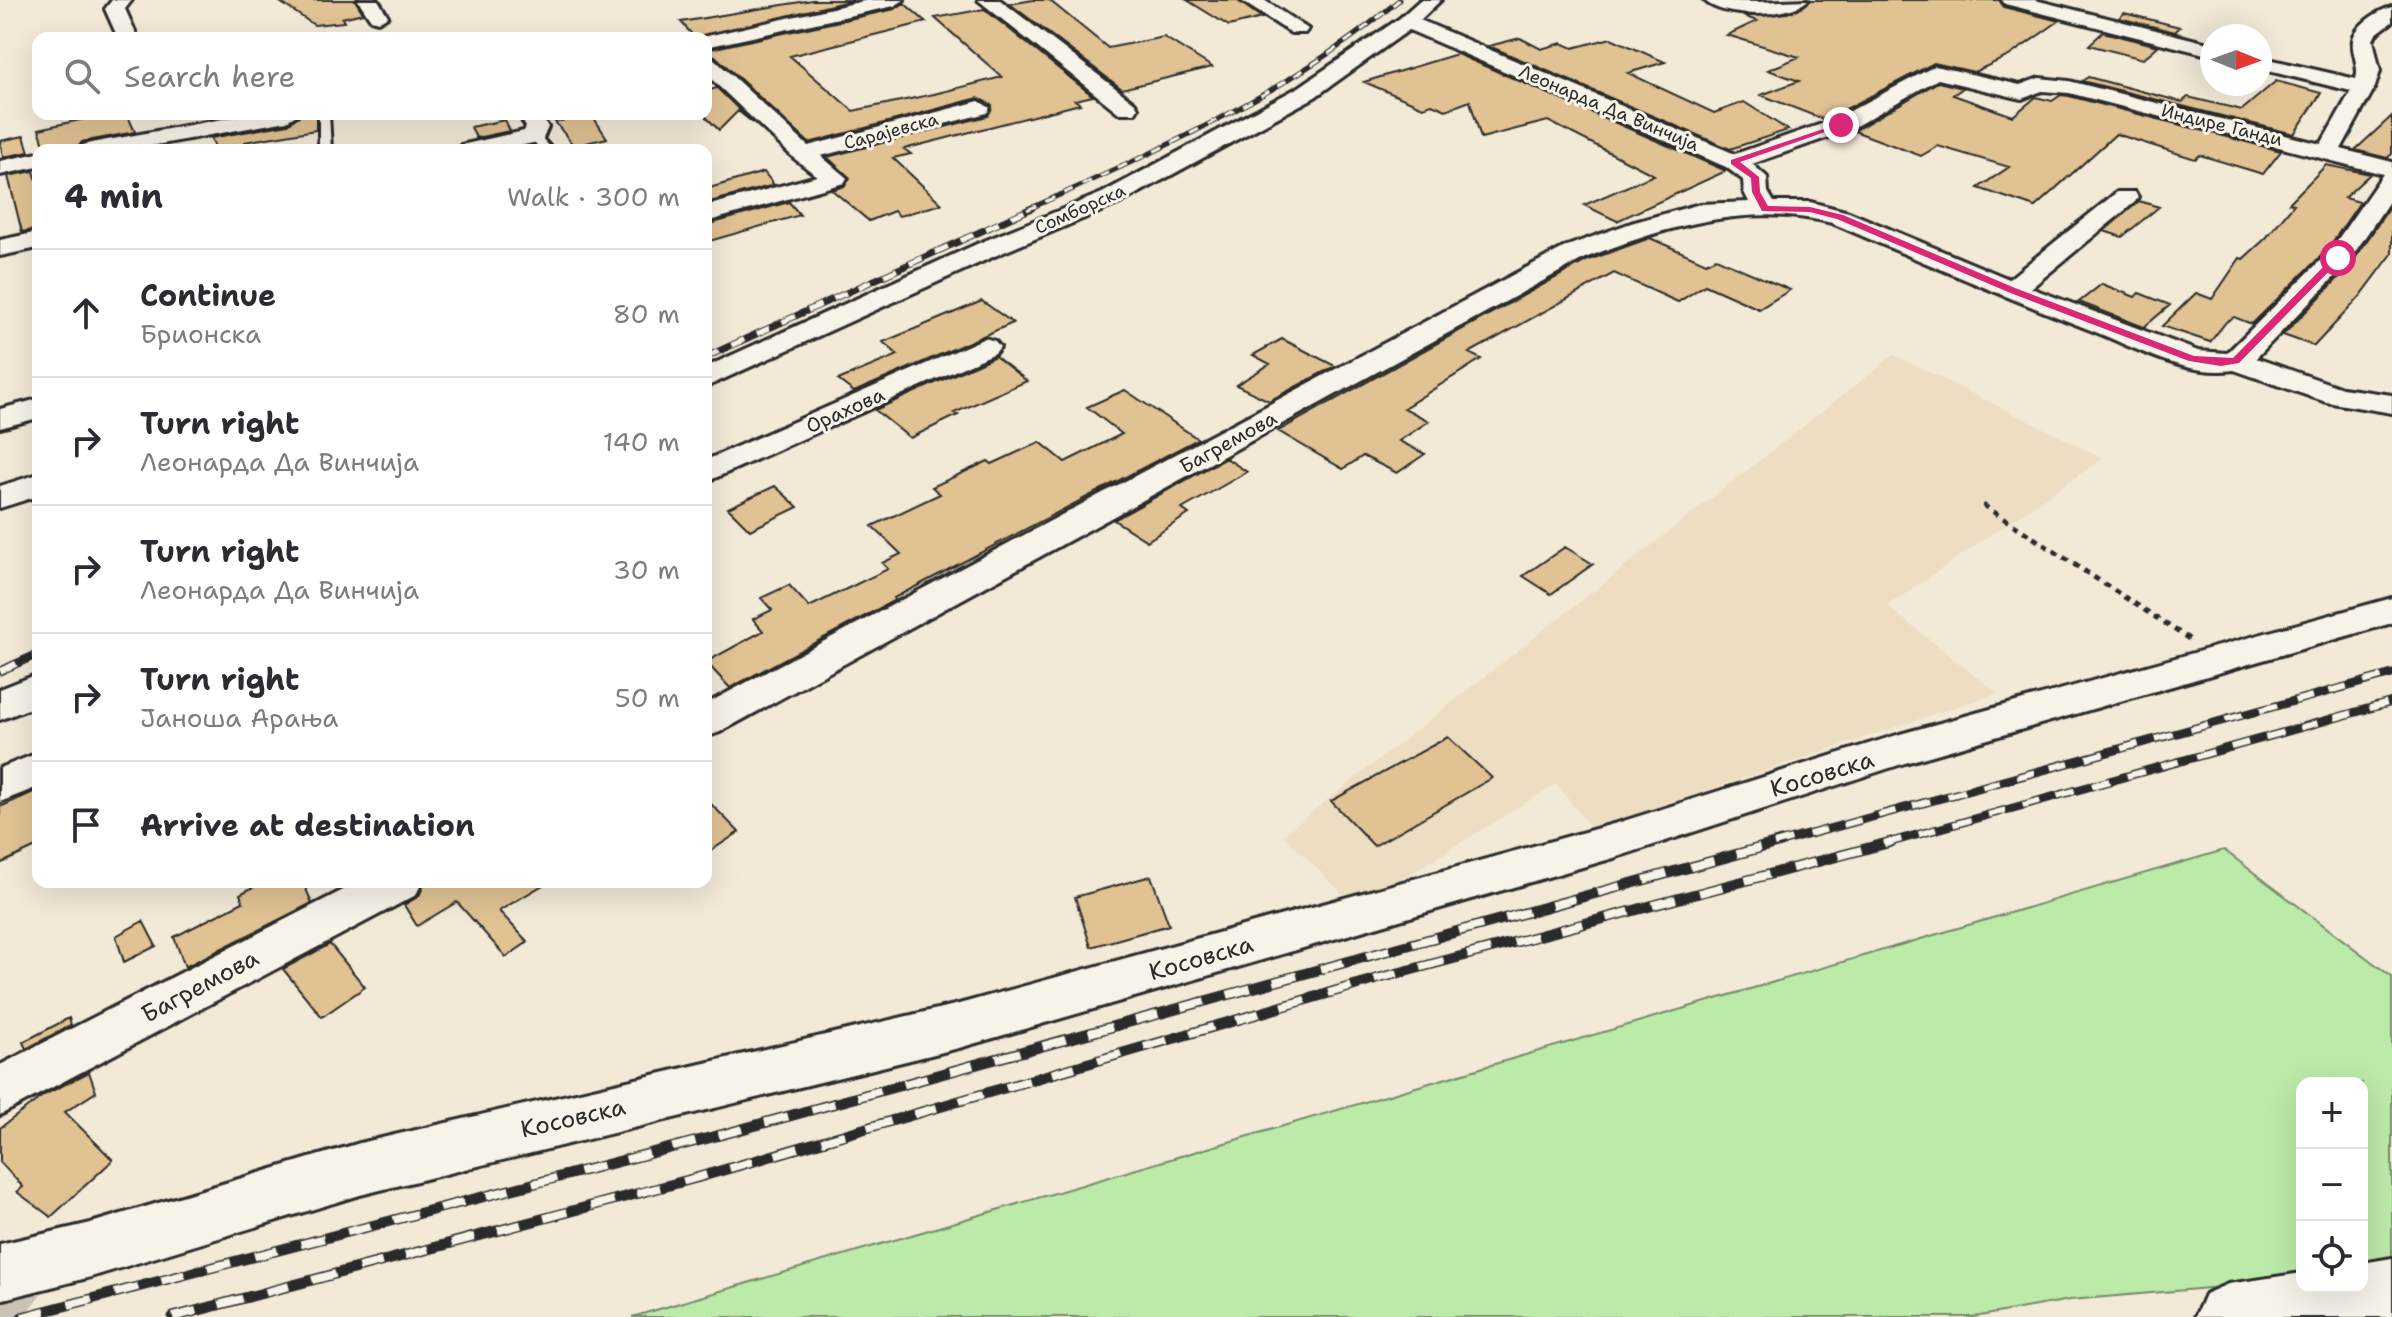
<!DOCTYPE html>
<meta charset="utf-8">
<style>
:root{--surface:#fff;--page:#f7f7f7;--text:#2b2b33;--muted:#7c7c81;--line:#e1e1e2}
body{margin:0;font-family:"Shantell Sans",sans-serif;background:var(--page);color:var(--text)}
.controls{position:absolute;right:24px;bottom:24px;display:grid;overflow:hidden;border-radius:16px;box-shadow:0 8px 32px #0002}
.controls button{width:72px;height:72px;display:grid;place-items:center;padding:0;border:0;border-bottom:2px solid var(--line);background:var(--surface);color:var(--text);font:40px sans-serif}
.compass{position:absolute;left:2200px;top:24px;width:72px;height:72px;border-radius:50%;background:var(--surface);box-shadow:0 8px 32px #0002;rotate:91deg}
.stop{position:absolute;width:24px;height:24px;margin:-18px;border:6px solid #db2777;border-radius:50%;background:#fff}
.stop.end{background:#db2777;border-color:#fff;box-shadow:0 2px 8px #0008}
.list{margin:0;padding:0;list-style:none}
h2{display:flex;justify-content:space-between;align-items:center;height:104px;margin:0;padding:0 32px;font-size:34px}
h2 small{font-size:26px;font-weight:400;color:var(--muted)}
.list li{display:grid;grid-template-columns:52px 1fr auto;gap:24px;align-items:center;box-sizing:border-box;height:128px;padding:0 32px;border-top:2px solid var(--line)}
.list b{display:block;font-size:30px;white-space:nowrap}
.list p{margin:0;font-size:26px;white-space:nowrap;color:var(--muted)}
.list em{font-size:26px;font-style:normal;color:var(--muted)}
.icon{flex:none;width:44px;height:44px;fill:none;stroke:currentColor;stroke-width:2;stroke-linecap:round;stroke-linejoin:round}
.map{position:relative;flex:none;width:2392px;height:1317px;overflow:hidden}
.search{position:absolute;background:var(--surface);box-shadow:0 8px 32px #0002;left:32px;top:32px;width:680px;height:88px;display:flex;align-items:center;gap:20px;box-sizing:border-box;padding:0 28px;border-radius:16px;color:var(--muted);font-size:30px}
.panel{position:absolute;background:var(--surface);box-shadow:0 8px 32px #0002;left:32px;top:144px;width:680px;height:744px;border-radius:16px}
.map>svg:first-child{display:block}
</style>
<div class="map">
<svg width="2392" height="1317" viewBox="0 0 2392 1317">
<rect width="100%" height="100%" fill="#f2e9d7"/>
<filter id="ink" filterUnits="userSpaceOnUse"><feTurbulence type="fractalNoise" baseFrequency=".0125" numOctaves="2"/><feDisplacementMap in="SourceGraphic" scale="16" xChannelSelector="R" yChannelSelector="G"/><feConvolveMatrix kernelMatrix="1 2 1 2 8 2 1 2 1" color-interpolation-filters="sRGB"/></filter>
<g filter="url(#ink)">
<path fill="#edddc3" d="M1894 355 2103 458 1887 606 1997 693 1592 829 1556 784 1356 907 1283 835Z"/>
<path fill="#bceaa8" stroke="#748a6a" stroke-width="2" d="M2224 850 2392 977V1273L2362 1275V1083H2302V1280L2070 1300 1974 1317H632Z"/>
<path fill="#e0c293" stroke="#2b2b2b" stroke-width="2" d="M277 0H355L363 13 342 18 344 22 314 25Z
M812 0H853L695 38 681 22Z
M1033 0H1049L1108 48 1164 37 1212 67 1122 89 1010 4Z
M1187 0H1237L1262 18 1229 26Z
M1811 0H1999L2004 7 2059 21 2009 56 1974 72 1934 63 1825 120 1761 95 1799 81 1768 70 1799 57 1727 35 1757 21 1743 16 1787 13 1801 8Z
M904 3 926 22 790 56 853 111 934 94 1002 77 935 18 984 9 1093 96 1075 100 1080 104 904 149 911 154 893 158 942 204 899 216 894 211 869 221 832 190 845 186 850 178 827 157 988 116 992 105 978 98 809 143 715 56 706 53V50L895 9Z
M2124 13 2180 27 2175 32 2119 18Z
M2103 32 2158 46 2143 59 2089 45Z
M1520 38 1541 49 1562 43 1573 48 1611 38 1665 62 1628 73 1714 113 1744 102 1788 130 1730 149 1489 46Z
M1457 54 1724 170 1726 171 1617 221 1584 205 1654 175 1548 121 1481 138 1470 101 1446 110 1432 104 1423 107 1364 82Z
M2088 77 2182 102 2188 97 2242 110 2276 81 2321 93 2294 134 2082 81Z
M1938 82 1963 88 1953 95 2013 116 2036 97 2052 101 2061 95 2069 96 2281 151 2263 174 2200 155 2195 159 2116 134 2035 207 1978 188 2009 167 1938 146 1921 156 1854 131Z
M717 88 753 123 738 111 719 130 706 117V91Z
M107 114H127L135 132 82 142 76 150H46L39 129Z
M301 114H316V130L244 142V146L222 150H216L211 138 288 124Z
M592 115 607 138 574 146 555 122Z
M2392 116V154L2387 158 2355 150Z
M505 120 510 131 476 138 471 127Z
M24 136 29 152 3 157 0 141Z
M2326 165 2370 174 2344 198 2360 202 2327 250 2252 324 2234 317 2226 322 2210 342 2162 326 2196 293 2212 299 2240 258 2243 259 2266 238 2294 204 2289 203Z
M34 171 38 184V229L22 232 8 176Z
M764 172 774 185 706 203V189Z
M2139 201 2159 207 2122 237 2104 231Z
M789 202 800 215 706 242V225Z
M2388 209 2392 210V254L2359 298 2314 346 2283 335 2350 266Z
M1650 238 1706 263 1716 258 1790 290 1759 309 1705 285 1678 302 1614 273 1469 353 1481 359 1404 408 1429 421 1399 441 1425 454 1397 473 1363 456 1343 469 1278 431 1586 261Z
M2102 284 2135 297 2139 293 2170 305 2144 327 2079 302Z
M982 301 1013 323 854 392 838 380 898 355 883 342Z
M1282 339 1335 366 1269 401 1236 385 1270 364 1253 355Z
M995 356 1027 381 954 413 958 415 910 438 875 410Z
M1125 390 1198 439 894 598 895 600 730 688 706 662 763 631 753 619 772 610 761 598 789 585 809 607 888 569 882 563 901 554 872 526 940 494 932 487 988 461 992 464 1040 442 1065 462 1122 434 1087 407Z
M1226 458 1247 472 1182 509 1189 514 1147 541 1114 520Z
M775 486 798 507 750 530 728 508Z
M1565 547 1593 564 1551 594 1523 576Z
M1448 737 1492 778 1374 846 1331 801Z
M38 790V846L0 864V807Z
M706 799 739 832 706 854Z
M1151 876 1169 925 1091 947 1075 897Z
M263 882H303L312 903 185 967 174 937 243 902 240 894Z
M425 882H548L499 911 528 942 506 957 457 902 417 926 404 905 419 896Z
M143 921 156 946 124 962 116 936Z
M330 944 365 987 322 1017 283 969Z
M69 1018 71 1025 26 1049 23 1042Z
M89 1072 96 1092 65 1112 113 1160 51 1217 17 1192 23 1187 0 1162V1128L44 1095Z"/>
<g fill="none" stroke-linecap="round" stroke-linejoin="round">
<path stroke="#cac3b5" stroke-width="57" stroke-dasharray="57 29" stroke-linecap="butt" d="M0 1298 22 1317"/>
<g stroke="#2b2b2b" stroke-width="6">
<path id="lane" d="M319 114H329L331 150H319Z
M530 134H538L553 150H541L529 136Z"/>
</g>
<g stroke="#2b2b2b" stroke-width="6">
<path id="street" d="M112 0H132L125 9 138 38H118L105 9Z
M358 0H378L388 16 378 22 371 20Z
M868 0H904L894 6 706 47V38H698Z
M978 0H1000L1135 103 1138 108 1135 113H1119Z
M1240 0H1264L1308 29 1305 33H1291Z
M1420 0H1441L1420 20 1735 154 1833 120 1935 66 2020 85 2039 78 2069 81 2321 144 2351 91 2260 69V57L2356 79C2360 65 2351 53 2353 40 2355 25 2379 10 2392 7V22L2376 34 2373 40 2380 71 2375 87 2341 149 2392 162V197L2347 264 2256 358 2342 388 2392 395V413L2326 402 2234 370C2186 377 2136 348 2093 331 2005 297 1918 260 1832 223 1745 202 1665 227 1585 258L720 732 706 737V704L1567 246 1631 223 1700 204 1749 202 1744 192 1743 180 1726 167 1409 30 1315 97 1120 203 997 255 706 387V367L979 243 1102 193 1299 87 1400 18ZM1938 79 2022 99 2042 91 2069 93 2383 174 2329 252 2227 353 2198 351 2031 288 2135 202 2138 197 2135 192H2117L2009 279 1849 212 1810 202H1774L1768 192 1767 177 1752 164 1849 130Z
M1704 0 1756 2 1808 0C1790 18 1722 19 1704 0Z
M2002 0H2035L2212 44V56L2005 4Z
M706 56 713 58 808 146 979 101 990 108 987 113 821 156 847 178 844 183 706 222V206L817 176 795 159 706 74Z
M250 114H298L287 121 129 150H79L83 145 91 143Z
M518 114H540L548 127 542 141 501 150H457L461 145 524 131 526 127Z
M38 153V167L0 175V161Z
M38 232V248L0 256V240Z
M985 338 995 341 1000 347 995 353 706 482V460Z
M38 399V418L0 428V409Z
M38 474V496L0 508V486Z
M2392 598V623L1905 763 1617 857 959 1048 360 1195 91 1277 0 1300V1244L91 1223 360 1143 959 1004 1617 823 1900 734Z
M38 674V705L0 720V689Z
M38 753V787L0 802V768Z
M359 882H422L416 895 0 1115V1065Z"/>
</g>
<g stroke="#2b2b2b" stroke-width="6">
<path id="secondary" d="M2392 1258V1317H2195L2205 1294 2228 1284 2302 1273V1287H2362V1263Z"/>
</g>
<path stroke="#2b2b2b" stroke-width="5" stroke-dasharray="6 6" stroke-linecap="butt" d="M1983 505 2189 639"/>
<use href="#lane" fill="#f7f3e8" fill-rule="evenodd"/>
<use href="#street" fill="#f7f3e8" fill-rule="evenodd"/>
<use href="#secondary" fill="#f7f3e8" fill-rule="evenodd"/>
<g stroke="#2b2b2b" stroke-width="5">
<path id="rail-far3" d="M1027 210C1158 150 1289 94 1399 0"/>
</g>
<g stroke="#2b2b2b" stroke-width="7">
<path id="rail-far2" d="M706 357 1032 208"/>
</g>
<g stroke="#2b2b2b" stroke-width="9">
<path id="rail-far1" d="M0 671 38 654
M1774 844 2392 674
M1884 844 2392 702"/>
</g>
<g stroke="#2b2b2b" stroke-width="11">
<path id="rail" d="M22 1317 724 1134 1781 842
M173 1317 696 1178 1380 978 1891 842"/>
</g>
<use href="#rail-far3" stroke="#f7f3e8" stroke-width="3" stroke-dasharray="10" stroke-linecap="butt"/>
<use href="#rail-far2" stroke="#f7f3e8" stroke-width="5" stroke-dasharray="14" stroke-linecap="butt"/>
<use href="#rail-far1" stroke="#f7f3e8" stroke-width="6" stroke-dasharray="18" stroke-linecap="butt"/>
<use href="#rail" stroke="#f7f3e8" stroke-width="8" stroke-dasharray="24" stroke-linecap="butt"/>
</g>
</g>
<path fill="#db2777" d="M1838 124 1845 125 1740 162 1759 177 1760 192 1768 206 1810 207 1843 215 2015 288 2194 356 2233 358 2334 256 2342 258 2239 363 2221 366 2189 361 2008 292 1837 219 1810 212 1762 211 1752 192 1751 178 1731 164V160Z"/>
<g text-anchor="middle" stroke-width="6" stroke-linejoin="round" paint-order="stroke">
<g font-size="18" fill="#2b2b2b" stroke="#f7f3e8">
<text transform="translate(1609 108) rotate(23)" y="6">Леонарда Да Винчија</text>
<text transform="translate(2222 125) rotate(14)" y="6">Индире Ганди</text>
<text transform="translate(891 131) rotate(-15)" y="6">Сарајевска</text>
<text transform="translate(1080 209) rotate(-24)" y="6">Сомборска</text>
</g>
<g font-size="20" fill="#2b2b2b" stroke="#f7f3e8">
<text transform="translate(845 410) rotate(-24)" y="7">Орахова</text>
<text transform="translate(1228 442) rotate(-29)" y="7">Багремова</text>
</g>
<g font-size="24" fill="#2b2b2b" stroke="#f7f3e8">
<text transform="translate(1822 774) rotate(-17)" y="8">Косовска</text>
<text transform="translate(1201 958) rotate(-16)" y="8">Косовска</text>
<text transform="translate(200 986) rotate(-28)" y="8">Багремова</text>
<text transform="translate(573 1118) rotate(-13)" y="8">Косовска</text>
</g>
</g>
</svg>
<div class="controls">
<button>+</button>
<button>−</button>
<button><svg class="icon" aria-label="locate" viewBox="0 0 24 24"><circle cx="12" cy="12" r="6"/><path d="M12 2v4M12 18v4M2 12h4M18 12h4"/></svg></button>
</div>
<svg class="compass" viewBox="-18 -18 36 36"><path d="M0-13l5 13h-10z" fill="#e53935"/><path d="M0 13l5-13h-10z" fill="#7c7c81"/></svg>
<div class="stop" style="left:2338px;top:258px"></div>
<div class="stop end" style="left:1841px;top:125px"></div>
<div class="search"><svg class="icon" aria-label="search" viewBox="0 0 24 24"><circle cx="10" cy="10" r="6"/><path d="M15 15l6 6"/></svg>Search here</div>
<section class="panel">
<h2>4 min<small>Walk · 300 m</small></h2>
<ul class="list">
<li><svg class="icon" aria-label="ahead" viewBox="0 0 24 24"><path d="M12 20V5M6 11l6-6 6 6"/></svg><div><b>Continue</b><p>Брионска</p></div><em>80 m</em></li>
<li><svg class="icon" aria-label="right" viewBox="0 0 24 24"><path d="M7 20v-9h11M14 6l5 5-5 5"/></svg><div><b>Turn right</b><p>Леонарда Да Винчија</p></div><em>140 m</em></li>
<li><svg class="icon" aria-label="right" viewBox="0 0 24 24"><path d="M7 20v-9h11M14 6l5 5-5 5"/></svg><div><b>Turn right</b><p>Леонарда Да Винчија</p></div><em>30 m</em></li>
<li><svg class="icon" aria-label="right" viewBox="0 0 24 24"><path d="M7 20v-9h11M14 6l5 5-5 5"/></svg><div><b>Turn right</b><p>Јаноша Арања</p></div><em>50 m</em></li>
<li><svg class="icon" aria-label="arrive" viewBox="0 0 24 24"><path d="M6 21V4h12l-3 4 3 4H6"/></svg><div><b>Arrive at destination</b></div></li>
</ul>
</section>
</div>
